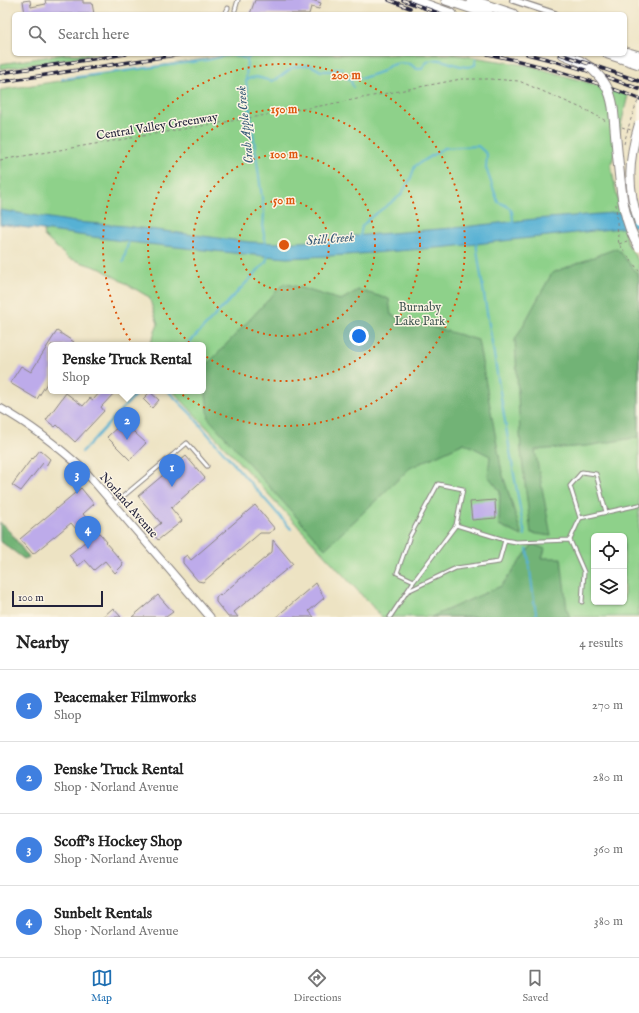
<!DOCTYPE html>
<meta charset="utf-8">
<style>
:root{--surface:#fff;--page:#f2f2f2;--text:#222;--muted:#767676;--line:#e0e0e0;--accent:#1f6fb2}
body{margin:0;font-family:"IM FELL English",serif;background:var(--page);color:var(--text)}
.controls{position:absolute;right:12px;bottom:12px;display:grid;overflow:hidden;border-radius:6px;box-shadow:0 1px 3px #0004}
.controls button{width:36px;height:36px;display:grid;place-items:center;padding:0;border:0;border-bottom:1px solid var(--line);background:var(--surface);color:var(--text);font:20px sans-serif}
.scale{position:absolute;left:12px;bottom:10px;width:91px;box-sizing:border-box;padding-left:4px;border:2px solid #22223b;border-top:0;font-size:11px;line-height:14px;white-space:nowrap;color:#22223b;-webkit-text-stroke:3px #fcf5e5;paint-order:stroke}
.you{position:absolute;left:359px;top:336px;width:14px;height:14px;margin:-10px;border:3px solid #fff;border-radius:50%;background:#1a73e8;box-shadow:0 0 0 6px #1a73e833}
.badge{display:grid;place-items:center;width:26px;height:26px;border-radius:50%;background:var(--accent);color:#fff;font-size:13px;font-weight:700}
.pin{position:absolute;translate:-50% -33px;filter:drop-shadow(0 1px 2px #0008)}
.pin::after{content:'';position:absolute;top:21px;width:14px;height:12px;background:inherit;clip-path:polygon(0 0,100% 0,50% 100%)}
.popup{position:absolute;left:48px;top:342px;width:158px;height:52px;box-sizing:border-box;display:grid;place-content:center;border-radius:6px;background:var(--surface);filter:drop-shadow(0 1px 3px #0005);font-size:13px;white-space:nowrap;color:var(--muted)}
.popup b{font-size:15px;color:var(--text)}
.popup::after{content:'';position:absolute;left:50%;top:100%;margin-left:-8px;border:8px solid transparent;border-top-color:var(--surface)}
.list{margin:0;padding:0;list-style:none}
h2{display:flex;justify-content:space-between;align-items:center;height:52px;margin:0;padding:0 16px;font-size:17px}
h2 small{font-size:13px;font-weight:400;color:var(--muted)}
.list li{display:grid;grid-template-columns:26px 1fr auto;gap:12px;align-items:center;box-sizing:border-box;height:72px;padding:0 16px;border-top:1px solid var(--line)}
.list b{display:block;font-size:15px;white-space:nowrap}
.list p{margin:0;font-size:13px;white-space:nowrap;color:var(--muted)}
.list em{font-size:13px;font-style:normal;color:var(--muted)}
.icon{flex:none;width:22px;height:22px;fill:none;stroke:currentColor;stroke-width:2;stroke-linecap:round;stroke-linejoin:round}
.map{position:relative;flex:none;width:639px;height:617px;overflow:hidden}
.search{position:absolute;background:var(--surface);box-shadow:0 1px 3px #0004;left:12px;right:12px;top:12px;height:44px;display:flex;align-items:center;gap:10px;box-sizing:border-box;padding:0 14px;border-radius:6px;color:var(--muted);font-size:15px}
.sheet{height:340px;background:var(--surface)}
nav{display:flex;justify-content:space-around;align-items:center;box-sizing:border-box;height:56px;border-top:1px solid var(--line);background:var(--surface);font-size:11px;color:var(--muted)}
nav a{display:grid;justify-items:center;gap:2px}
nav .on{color:var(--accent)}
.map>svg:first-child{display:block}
</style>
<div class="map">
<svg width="639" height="617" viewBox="0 0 639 617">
<rect width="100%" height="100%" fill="#fcf5e5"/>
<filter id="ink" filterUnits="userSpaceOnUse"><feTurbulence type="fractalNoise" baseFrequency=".025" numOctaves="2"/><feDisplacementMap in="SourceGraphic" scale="8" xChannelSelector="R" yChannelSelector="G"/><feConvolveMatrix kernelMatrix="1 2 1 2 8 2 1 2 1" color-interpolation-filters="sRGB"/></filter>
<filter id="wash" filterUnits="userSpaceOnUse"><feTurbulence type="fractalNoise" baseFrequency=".012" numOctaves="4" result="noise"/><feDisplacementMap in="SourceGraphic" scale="16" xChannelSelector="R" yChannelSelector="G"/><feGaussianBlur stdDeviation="0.9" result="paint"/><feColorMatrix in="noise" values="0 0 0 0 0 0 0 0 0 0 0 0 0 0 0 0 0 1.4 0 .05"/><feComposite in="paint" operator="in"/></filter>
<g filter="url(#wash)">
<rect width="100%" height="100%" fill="#ede3c3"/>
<path fill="#8ed18a" stroke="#587a62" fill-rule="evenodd" d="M64 54H101L0 69V64Z
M247 54H454L531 66 586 82 628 95 611 167 627 243 639 262V617H382L173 391H203V345H150L158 324 149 297 101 269 68 258 44 236 43 221 0 216V90L224 56ZM594 536H624V602H594Z"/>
<path fill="#72b376" stroke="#4a6a58" d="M617 248 639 276V437L587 446 535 450 551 536 531 533 521 451 515 340 552 273Z
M284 283 341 300 358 290 389 299 391 315 478 340 502 472 522 536 499 525 500 491 488 476 490 456 464 443 410 468 325 549 209 419 203 369Z
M0 522 11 533 29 558 24 559 0 541Z
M533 544 545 549 542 558H561L567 610 570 617H431L501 586Z"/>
<path fill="#56b1d4" stroke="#3c6a88" d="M0 210 75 222 125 226 249 242 280 243 316 241 342 237 464 227 535 219 639 211V226L448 247 346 255 287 258 233 253 129 242 0 224Z"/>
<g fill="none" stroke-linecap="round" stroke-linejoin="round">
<path stroke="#56b1d4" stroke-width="2" d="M332 71 335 69 343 68
M348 78 351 81 353 87
M62 79 208 60 231 54 247 59 253 54
M246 81 247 59
M360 237 362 226 370 218 400 196 410 180 415 166 444 148 478 146 487 154 486 168 498 202C511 207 513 208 513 224
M476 242C480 272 485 301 490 330 501 398 512 467 525 535
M266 244 263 230 264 213 246 81 250 78 257 77 271 81 277 79 293 67 310 65 321 71H332L347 77 363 78 383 71 389 66 399 63 410 64 417 69H422C423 67 424 65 425 64 437 51 461 73 475 65L476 58
M123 262 129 240
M187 345 266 262 268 254
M168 391 191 414 212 439 291 529
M82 452 139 391
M527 549C531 571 532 595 537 617"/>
</g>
<g id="blocks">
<path fill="#bdabea" d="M30 0 31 7 46 4 45 0H83V3H92L94 14H25L23 1Z
M255 0H312L321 3 319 9 311 7 309 14H250Z
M57 331 74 342 72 345H51V377L37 399 10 383 21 366 31 372Z
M101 391H116L101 407 104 411 75 442 57 425 55 427 46 420 66 393 83 406 90 398 93 400Z
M150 392 159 400 152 408 143 399Z
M123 422 146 443 130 460 107 437Z
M40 450 50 459 46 466 43 463 21 491 12 485 32 458 33 459Z
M186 456 205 478 171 508 182 521 158 540 151 531 161 523 138 496Z
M81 488 94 504 83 514 107 542 106 543 123 563 122 566 115 573 105 561 94 570 85 560 78 566 69 555 86 541 71 523 33 554 20 539Z
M495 500 496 518 472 520 470 502Z
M255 505 275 529 269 533H260L203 582 198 581 183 563V558L187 555 191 560Z
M273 540 293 564 234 612 238 617H228L216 602V597L220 594 221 595 272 552Z
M316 583 324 598 309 611 314 617H276Z
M158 595 173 612 166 617H132Z
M113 608 121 617H103Z"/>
</g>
</g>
<g filter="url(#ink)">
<use href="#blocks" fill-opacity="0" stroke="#88827f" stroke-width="1"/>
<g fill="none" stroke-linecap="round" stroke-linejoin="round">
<g stroke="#88827f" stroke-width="5">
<path id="service" d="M235 10 238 0
M225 14 228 8
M114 504 187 443 207 466
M580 518 570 486 582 472 596 474 606 512
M505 540 516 542 570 540 584 572 582 602
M570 540 580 518 639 505
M414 581 397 573 410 536 438 484 463 489 456 525
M390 617 414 581 456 525 505 540 499 562 456 568 408 591"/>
</g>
<g stroke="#88827f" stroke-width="8">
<path id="minor" d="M513 0 555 14"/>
</g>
<g stroke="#88827f" stroke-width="9">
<path id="tertiary" d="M0 408C31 425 59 447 85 471L210 617"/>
</g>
<g stroke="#88827f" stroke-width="11">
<path id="primary" d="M414 0 452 14
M446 0 488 14
M471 0 513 14
M625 52 639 56
M563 54 580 61 591 68
M608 54 639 64"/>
</g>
<path stroke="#88827f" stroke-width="1" stroke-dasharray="3 3" stroke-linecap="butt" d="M622 127 631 130
M0 160 326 105 461 79H491L519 81 588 111 606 121
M616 204 618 238 619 244 639 271
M619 244 627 241"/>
<use href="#service" stroke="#fff" stroke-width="3"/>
<use href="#minor" stroke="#fff" stroke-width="5.5"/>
<use href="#tertiary" stroke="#fff" stroke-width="7"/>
<use href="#primary" stroke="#fff" stroke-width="9"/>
<g stroke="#22223b" stroke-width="3.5">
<path id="rail" d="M389 0 410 8
M403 0 441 14
M488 54C540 65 590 79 639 99
M527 54C565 63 603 75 639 89
M560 54 639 81
M0 73 126 54
M0 82 182 54"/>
</g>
<use href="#rail" stroke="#fcf5e5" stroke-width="2" stroke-dasharray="6" stroke-linecap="butt"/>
<g stroke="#88827f" stroke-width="10" stroke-linecap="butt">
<path id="secondary-bridge" d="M639 124C628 160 627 188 639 223"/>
</g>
<g stroke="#88827f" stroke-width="11" stroke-linecap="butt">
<path id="primary-bridge" d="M591 68C604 80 610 89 613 107 615 125 616 143 618 160 621 190 623 221 639 247"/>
</g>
<path stroke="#88827f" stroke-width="1" stroke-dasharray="3 3" stroke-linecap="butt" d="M624 144C628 128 632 113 639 99"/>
<use href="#secondary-bridge" stroke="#fff" stroke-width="8"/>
<use href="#primary-bridge" stroke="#fff" stroke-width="9"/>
</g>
</g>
<g fill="none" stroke="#de560e" stroke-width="2" stroke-dasharray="2 4">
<circle cx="284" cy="245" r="45"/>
<circle cx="284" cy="245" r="91"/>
<circle cx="284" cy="245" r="136"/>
<circle cx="284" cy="245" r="181"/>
</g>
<g text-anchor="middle" stroke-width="3" stroke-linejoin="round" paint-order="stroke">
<g font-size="12" fill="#22223b" stroke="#fcf5e5">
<text transform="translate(157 126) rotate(-9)" y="4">Central Valley Greenway</text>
<text transform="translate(129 505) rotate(49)" y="4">Norland Avenue</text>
</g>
<g font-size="12" fill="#425753" stroke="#fcf5e5">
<text x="420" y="311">Burnaby<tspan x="420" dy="14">Lake Park</tspan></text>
</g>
<g font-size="13" font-style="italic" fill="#375b78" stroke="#fcf5e5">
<text transform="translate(244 125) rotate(-96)" y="5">Crab Apple Creek</text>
<text transform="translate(330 238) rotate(-5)" y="5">Still Creek</text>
</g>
</g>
<circle cx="284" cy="245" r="6" fill="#de560e" stroke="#fcf5e5" stroke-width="2"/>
<g font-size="12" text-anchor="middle" font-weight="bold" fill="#de560e" stroke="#fcf5e5" stroke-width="3" stroke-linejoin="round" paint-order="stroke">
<text x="346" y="79">200 m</text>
<text x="284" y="113">150 m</text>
<text x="284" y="158">100 m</text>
<text x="284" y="204">50 m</text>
</g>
</svg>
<div class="controls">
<button><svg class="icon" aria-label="locate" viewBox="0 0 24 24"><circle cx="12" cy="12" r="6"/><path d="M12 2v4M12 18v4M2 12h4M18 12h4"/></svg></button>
<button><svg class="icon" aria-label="layers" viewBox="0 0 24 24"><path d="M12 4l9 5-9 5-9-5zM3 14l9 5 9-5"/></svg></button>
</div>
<div class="scale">100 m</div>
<div class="you"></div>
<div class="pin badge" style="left:172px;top:487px;background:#3f7fe0">1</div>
<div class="pin badge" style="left:127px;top:440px;background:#3f7fe0">2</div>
<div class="popup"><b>Penske Truck Rental</b>Shop</div>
<div class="pin badge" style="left:77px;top:494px;background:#3f7fe0">3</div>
<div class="pin badge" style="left:88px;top:549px;background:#3f7fe0">4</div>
<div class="search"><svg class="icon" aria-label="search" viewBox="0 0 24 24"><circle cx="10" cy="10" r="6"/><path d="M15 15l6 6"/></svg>Search here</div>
</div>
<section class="sheet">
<h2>Nearby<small>4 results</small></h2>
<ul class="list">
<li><span class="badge" style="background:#3f7fe0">1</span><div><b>Peacemaker Filmworks</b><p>Shop</p></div><em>270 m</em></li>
<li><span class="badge" style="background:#3f7fe0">2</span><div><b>Penske Truck Rental</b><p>Shop · Norland Avenue</p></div><em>280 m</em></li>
<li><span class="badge" style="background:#3f7fe0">3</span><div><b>Scoff's Hockey Shop</b><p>Shop · Norland Avenue</p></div><em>360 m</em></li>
<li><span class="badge" style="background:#3f7fe0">4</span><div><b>Sunbelt Rentals</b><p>Shop · Norland Avenue</p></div><em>380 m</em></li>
</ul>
</section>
<nav>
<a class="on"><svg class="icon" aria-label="map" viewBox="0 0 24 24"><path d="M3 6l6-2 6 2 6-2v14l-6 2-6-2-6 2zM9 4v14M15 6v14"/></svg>Map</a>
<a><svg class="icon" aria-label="directions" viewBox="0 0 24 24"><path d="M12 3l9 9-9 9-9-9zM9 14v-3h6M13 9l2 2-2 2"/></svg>Directions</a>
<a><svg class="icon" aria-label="saved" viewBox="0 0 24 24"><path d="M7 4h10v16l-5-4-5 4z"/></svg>Saved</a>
</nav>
